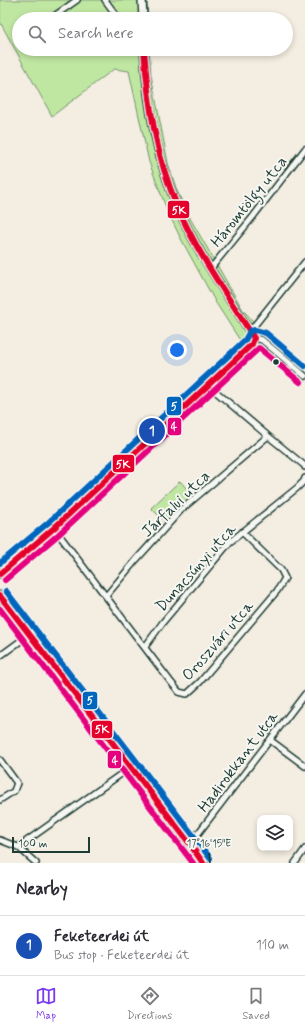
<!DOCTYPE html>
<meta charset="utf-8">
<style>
:root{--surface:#fff;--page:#f7f7f7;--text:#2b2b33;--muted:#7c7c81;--line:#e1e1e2;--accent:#7c3aed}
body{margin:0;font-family:Mynerve,sans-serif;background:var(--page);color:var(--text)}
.controls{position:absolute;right:12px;bottom:12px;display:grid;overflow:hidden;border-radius:8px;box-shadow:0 2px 6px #0003}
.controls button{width:36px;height:36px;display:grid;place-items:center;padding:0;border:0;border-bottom:1px solid var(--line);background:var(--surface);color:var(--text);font:20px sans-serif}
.scale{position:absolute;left:12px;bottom:10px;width:78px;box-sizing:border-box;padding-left:4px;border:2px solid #1f3d34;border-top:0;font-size:11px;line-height:14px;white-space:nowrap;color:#1f3d34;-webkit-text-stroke:3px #f6f6f2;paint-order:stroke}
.you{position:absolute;left:177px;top:350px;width:14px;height:14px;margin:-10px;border:3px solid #fff;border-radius:50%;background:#1a73e8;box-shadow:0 0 0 6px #1a73e833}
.badge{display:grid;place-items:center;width:26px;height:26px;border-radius:50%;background:var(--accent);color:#fff;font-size:13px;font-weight:700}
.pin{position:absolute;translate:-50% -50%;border:2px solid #fff;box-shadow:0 1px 4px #0006}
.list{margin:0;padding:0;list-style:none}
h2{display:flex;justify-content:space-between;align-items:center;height:52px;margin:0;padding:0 16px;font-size:17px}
h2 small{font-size:13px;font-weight:400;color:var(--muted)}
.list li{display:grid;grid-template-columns:26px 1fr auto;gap:12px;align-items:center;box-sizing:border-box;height:60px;padding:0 16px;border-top:1px solid var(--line)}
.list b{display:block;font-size:15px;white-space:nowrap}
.list p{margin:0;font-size:13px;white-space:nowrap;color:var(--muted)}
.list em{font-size:13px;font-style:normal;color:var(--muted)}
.icon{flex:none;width:22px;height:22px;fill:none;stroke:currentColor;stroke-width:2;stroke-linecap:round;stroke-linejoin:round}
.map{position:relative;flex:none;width:305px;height:863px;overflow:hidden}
.search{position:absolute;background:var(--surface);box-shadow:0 2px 6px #0003;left:12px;right:12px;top:12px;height:44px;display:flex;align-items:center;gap:10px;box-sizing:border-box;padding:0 14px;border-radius:22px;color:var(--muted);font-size:15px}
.sheet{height:112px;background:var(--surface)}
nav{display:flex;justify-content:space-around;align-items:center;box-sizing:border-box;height:56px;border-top:1px solid var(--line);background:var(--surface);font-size:11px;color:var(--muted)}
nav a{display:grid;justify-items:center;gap:2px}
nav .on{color:var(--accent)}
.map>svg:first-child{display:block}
</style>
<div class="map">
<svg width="305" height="863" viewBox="0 0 305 863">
<rect width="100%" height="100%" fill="#f4ede1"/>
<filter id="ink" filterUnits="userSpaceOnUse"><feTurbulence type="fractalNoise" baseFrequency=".025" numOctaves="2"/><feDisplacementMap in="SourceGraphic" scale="8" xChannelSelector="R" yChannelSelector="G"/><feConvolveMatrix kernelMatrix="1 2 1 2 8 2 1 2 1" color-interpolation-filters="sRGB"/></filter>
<g filter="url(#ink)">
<path fill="#c0e7a2" stroke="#70926b" d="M0 0H147L148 19H19V49H149L151 75 168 163 177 191 191 220 243 310 261 330 243 345 216 303 180 237 167 210 149 162 129 71 114 69 52 116 0 22Z
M180 481 192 495 179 506 165 522 151 508Z"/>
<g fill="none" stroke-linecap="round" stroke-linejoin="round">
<g stroke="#1f3d34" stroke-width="8">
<path id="street" d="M105 0 119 19
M50 19 77 0
M211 268 252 218 305 149
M250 331 305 262
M254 338 262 340 305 376
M208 385 268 436 305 466V467
M54 528 170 681 179 692 187 694 200 682 277 591 285 578 281 570 242 532
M106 596 136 560 181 510 268 436
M145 647 163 622 230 542 297 488 304 481 305 478
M0 656 30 634
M270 740 305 766
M0 760 17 783 14 791 0 800
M0 840 18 847 36 863
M190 844 305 694
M18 847 131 767
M295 863 305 849"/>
</g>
<g stroke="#1f3d34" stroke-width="10">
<path id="secondary" d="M142 0 143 19
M0 574 54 528 232 363 252 344 254 338C228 296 196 251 177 206 156 157 147 103 144 49"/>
</g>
<g stroke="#1f3d34" stroke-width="11">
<path id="primary" d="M0 596 190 844 203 863"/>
</g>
<use href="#street" stroke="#f6f6f2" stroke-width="5"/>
<use href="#secondary" stroke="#f6f6f2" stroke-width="7"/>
<use href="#primary" stroke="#f9df96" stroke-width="8"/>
<g stroke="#f6f6f2" stroke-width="9">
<path id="bus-1" d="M0 574 54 528 232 363 252 344 254 338C227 295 197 253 177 206 156 156 148 103 144 49
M0 596 190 844 203 863"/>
</g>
<g stroke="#f6f6f2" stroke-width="9">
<path id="bus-2" d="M5 580 59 534 259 348 300 382
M0 609 193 863"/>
</g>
<g stroke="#f6f6f2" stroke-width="9">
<path id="bus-3" d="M0 563 49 522 227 357 245 340 250 331 255 330 266 333 305 366
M6 591 196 839 210 858"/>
</g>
<use href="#bus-1" stroke="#e4002b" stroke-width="6"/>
<use href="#bus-2" stroke="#e5007d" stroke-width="6"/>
<use href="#bus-3" stroke="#0065bd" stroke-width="6"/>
</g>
</g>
<path fill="none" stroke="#1f3d34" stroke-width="1.5" d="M209 853 210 863"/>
<circle fill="#1f3d34" stroke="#f6f6f2" stroke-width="1.5" cx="276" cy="362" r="3.5"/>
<g text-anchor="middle" stroke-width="4" stroke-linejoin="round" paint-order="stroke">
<g font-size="16" fill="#1f3d34" stroke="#f6f6f2">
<text transform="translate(248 201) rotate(-51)" y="6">Háromtölgy utca</text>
<text transform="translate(175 503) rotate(-44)" y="6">Járfalui utca</text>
<text transform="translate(195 567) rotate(-48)" y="6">Dunacsúnyi utca</text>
<text transform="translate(217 640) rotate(-49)" y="6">Oroszvári utca</text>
<text transform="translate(237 761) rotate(-53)" y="6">Hadirokkant utca</text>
</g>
</g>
<g font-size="10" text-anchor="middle" fill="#1f3d34" stroke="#f6f6f2" stroke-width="4" stroke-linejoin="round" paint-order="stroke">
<text x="209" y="847">17°16'15"E</text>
</g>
<g stroke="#f6f6f2" stroke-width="1.5">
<rect x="167" y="200" width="23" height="19" rx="4" fill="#e4002b"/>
<rect x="166" y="396" width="16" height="20" rx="4" fill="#0065bd"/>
<rect x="167" y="417" width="15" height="19" rx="4" fill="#e5007d"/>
<rect x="112" y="454" width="23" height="19" rx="4" fill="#e4002b"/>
<rect x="82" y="691" width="16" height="19" rx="4" fill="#0065bd"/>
<rect x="91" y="720" width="22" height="19" rx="4" fill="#e4002b"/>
<rect x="107" y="750" width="15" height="19" rx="4" fill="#e5007d"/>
</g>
<g font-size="11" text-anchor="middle" font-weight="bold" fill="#fff">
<text x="179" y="214">5K</text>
<text x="174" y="410">5</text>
<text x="174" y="430">4</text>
<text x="123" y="468">5K</text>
<text x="90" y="704">5</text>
<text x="102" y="733">5K</text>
<text x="115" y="764">4</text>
</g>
</svg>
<div class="controls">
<button><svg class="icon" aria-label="layers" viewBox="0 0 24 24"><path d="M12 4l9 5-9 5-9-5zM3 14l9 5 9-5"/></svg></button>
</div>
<div class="scale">100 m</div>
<div class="you"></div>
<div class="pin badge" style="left:152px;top:431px;background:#1a4fb4">1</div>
<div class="search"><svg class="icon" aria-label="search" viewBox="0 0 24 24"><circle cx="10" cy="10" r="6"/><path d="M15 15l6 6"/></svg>Search here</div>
</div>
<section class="sheet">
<h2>Nearby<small></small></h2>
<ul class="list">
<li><span class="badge" style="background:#1a4fb4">1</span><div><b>Feketeerdei út</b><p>Bus stop · Feketeerdei út</p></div><em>110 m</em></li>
</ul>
</section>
<nav>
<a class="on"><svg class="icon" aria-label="map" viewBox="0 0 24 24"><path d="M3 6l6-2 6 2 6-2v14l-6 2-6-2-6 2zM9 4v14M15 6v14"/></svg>Map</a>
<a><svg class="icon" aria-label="directions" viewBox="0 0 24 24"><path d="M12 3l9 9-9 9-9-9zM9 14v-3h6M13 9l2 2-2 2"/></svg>Directions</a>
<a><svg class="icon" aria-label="saved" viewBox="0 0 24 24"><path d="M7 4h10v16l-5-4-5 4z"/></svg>Saved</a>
</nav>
